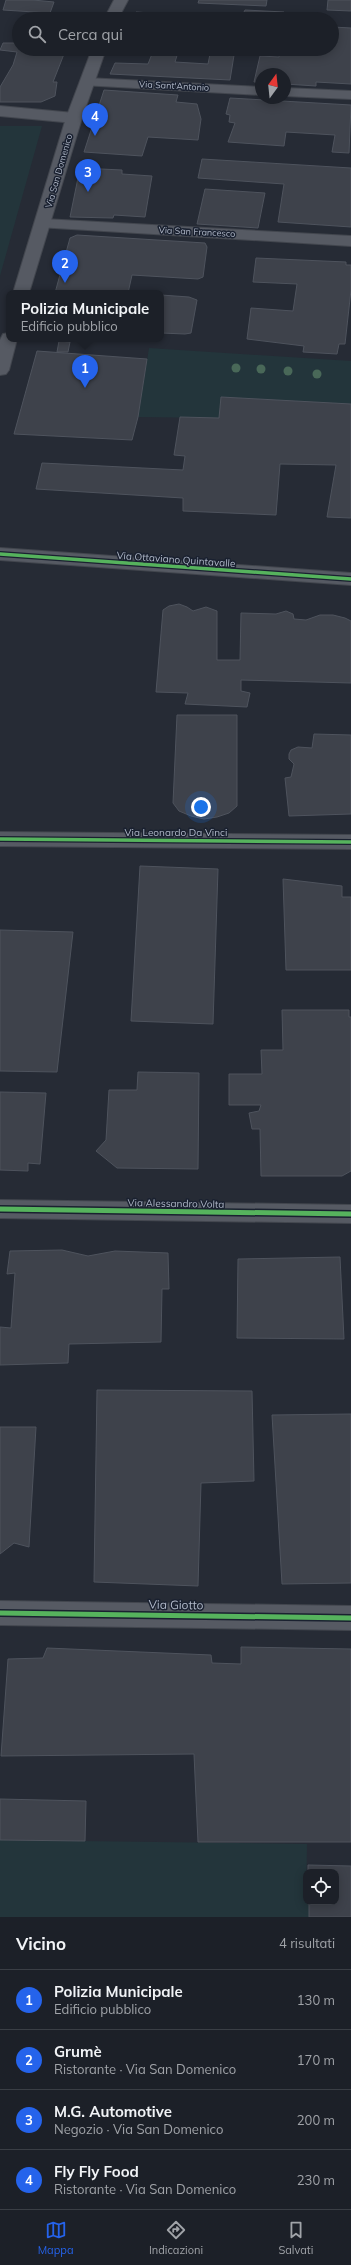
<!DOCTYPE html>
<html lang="it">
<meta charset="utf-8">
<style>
:root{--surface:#1c2028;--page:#252830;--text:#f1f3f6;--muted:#a0a3a8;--line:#3a3e45;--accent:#2563eb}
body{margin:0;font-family:Mulish,sans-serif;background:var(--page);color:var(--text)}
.controls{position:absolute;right:12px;bottom:12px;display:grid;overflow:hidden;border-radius:8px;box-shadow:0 2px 10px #0003}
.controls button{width:36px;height:36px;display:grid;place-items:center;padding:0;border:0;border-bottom:1px solid var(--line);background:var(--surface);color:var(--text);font:20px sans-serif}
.compass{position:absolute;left:255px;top:68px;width:36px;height:36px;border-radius:50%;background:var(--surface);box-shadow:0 2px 10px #0003;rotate:15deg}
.you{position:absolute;left:201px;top:807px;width:14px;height:14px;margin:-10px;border:3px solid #fff;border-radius:50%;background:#1a73e8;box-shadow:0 0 0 6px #1a73e833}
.badge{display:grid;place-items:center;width:26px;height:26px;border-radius:50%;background:var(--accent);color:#fff;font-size:13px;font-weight:700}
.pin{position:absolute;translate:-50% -33px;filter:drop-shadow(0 1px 2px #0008)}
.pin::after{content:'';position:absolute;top:21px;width:14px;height:12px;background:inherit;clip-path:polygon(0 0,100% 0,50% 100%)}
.popup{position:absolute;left:6px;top:290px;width:158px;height:52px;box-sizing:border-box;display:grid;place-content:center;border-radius:8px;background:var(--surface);filter:drop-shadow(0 1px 3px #0005);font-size:13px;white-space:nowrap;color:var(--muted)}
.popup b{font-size:15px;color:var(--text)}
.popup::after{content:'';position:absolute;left:50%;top:100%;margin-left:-8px;border:8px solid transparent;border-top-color:var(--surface)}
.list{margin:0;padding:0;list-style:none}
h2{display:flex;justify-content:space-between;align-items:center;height:52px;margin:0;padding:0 16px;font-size:17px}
h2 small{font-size:13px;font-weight:400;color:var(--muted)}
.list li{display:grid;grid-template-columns:26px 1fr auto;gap:12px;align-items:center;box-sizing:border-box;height:60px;padding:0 16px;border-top:1px solid var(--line)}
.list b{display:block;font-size:15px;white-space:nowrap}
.list p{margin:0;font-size:13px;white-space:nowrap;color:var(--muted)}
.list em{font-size:13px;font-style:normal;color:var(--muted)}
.icon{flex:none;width:22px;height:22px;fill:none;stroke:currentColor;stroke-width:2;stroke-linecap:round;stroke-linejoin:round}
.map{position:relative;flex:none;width:351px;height:1917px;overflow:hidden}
.search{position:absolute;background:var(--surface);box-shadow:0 2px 10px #0003;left:12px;right:12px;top:12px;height:44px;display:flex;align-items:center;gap:10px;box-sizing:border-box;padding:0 14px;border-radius:22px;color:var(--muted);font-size:15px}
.sheet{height:292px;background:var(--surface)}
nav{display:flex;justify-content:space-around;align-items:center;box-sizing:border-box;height:56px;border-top:1px solid var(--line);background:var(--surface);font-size:11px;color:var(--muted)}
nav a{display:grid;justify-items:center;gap:2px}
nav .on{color:var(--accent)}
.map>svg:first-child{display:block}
</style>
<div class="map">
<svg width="351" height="1917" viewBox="0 0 351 1917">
<rect width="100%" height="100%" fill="#262b35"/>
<path fill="#23353b" d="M0 126H42L0 276Z
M149 348 351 361V404L221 397 219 418 138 417Z
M0 1840 307 1844 306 1902H309V1917H0Z"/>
<path fill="#3e424b" stroke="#4e535d" d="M6 0H33L54 2 50 13 3 10Z
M199 0H267L266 6 198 3Z
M328 0H351V11L327 10Z
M245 10 284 12 282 19H132L136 12 227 18 229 13 243 14Z
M333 27 351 28V84L316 82V86L285 84V74H261V82H254L260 56 279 57 281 49H332Z
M3 43H19V49H66L53 82H57L55 96 41 102H0V87L13 65 17 52 0 50Z
M154 49H179L175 62 208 64 211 49H235L230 80 110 74 115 63 148 64Z
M104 90 178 95 176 102 197 104 201 119 198 140 148 137 142 156 84 152Z
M230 98 351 105 349 153 332 152 335 135 286 132 284 146 228 142 235 123 229 122 230 115 226 114Z
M202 159 351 168V227L278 222 284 184 198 178Z
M80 168 122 170V174L152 176 145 217 114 215 113 218 70 217Z
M205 189 265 193 258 228 197 224Z
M77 235 205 243 207 247 203 277 198 279 132 275 128 293H55L70 238Z
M256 258 346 262V265H351V290L345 344H339L337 354 303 352 304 346 247 339 251 308 293 311 297 284 253 282Z
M161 295 189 297 197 300 191 333 185 334 161 333Z
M59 341 70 342 68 352H57Z
M37 351 147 359 138 417 132 440 14 434Z
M221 397 351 404V518L327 517 336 465 280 464 276 515 183 511V498L36 489 42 463 183 470 185 456 174 455 180 417 219 418Z
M179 604 187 607 193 611 206 607 217 611V660H240L241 613 276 614 286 611 293 614 294 619 306 620 320 615H333L345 618 351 621V683L241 680V691L250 693 247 707 185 704 188 693 156 692 163 610 169 606Z
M177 715H237V806L229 813 217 817 204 819 191 816 179 811 173 803Z
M314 734 351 735V814L289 816 285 778 291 777 294 764 289 759V754L291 750 298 747 312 748Z
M140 866 218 869 213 1024 131 1021Z
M283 879 342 886V897H351V970H286Z
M0 930 73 932 57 1072 0 1071Z
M282 1010H349V1017H351V1171L342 1176H261L260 1129H252L249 1113 259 1111 261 1105H229V1074H262L261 1050H283Z
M138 1072 199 1073 198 1169 117 1168 96 1151 106 1140 109 1090H137Z
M0 1092 46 1093 40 1164 28 1163V1171L0 1170Z
M62 1250 88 1256 115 1251 168 1253 169 1289H162L161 1342 69 1344 68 1363 0 1365V1327L11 1328 15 1273 7 1274 10 1251Z
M340 1257 344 1339 237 1338 238 1259Z
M97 1390 252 1391 254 1481 201 1483 198 1586 94 1582Z
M351 1414V1583L282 1584 272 1415Z
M0 1427H36L29 1547 14 1543 0 1554Z
M241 1647 351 1649V1842H198L194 1754 1 1756 8 1659 43 1658 47 1648 211 1655 212 1663 241 1664Z
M0 1799 86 1801 85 1841 0 1840Z
M308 1865 351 1866V1917H309V1902H336V1872H308Z"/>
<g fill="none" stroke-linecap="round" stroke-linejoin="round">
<g stroke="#42464e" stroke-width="2">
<path id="minor" d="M87 78 261 87V95L82 85 80 82 82 79Z
M285 88 351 91V99L285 96Z
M0 106 74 113 79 115 82 118 79 121 74 123 0 116Z
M44 219 351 236V246L38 227 36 224 38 221Z
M0 548 351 573V585L0 560Z
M0 832 351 835V849L0 846Z
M0 1200 351 1205V1223L0 1218Z
M0 1601 351 1606V1630L0 1625Z"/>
</g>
<g stroke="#42464e" stroke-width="2">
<path id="tertiary" d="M114 0H128L118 19H104Z
M92 49H106L82 118 29 293H13L66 118Z
M9 333V339H17L9 370 6 374 0 375V340L3 334Z"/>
</g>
<use href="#minor" fill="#565a63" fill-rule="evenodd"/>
<use href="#tertiary" fill="#565a63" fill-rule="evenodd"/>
<g stroke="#1a2130" stroke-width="6">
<path id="cycleway-far1" d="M0 554 351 579
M0 839 351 842"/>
</g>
<g stroke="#1a2130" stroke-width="8">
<path id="cycleway" d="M0 1209 351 1214
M0 1613 351 1618"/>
</g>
<use href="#cycleway-far1" stroke="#56b35d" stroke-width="3.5"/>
<use href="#cycleway" stroke="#56b35d" stroke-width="5"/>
</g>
<g fill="#496858">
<circle cx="236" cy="368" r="4.5"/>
<circle cx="261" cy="369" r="4.5"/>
<circle cx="288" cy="371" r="4.5"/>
<circle cx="317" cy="374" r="4.5"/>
</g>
<g text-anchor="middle" stroke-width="3" stroke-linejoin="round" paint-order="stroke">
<g font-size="9" fill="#afb7c7" stroke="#1a2130">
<text transform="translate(174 86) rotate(3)" y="3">Via Sant'Antonio</text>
<text transform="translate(59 171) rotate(-74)" y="3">Via San Domenico</text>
<text transform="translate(197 232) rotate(3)" y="3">Via San Francesco</text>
</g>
<g font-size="10" fill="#afb7c7" stroke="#1a2130">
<text transform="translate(176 559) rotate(4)" y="4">Via Ottaviano Quintavalle</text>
<text x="176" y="836">Via Leonardo Da Vinci</text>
<text transform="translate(176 1203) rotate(1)" y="4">Via Alessandro Volta</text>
</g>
<g font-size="12" fill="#afb7c7" stroke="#1a2130">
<text transform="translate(176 1605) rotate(1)" y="4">Via Giotto</text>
</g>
</g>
</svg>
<div class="controls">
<button><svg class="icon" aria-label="locate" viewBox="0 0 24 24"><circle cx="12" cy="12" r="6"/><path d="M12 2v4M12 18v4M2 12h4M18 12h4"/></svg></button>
</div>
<svg class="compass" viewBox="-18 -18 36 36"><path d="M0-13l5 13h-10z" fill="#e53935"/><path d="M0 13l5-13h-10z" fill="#a0a3a8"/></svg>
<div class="you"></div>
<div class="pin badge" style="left:85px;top:388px">1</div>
<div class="popup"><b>Polizia Municipale</b>Edificio pubblico</div>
<div class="pin badge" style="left:65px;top:283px">2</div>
<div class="pin badge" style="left:88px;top:192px">3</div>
<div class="pin badge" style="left:95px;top:136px">4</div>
<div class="search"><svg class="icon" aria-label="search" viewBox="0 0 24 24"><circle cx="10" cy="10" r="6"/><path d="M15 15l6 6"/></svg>Cerca qui</div>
</div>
<section class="sheet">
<h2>Vicino<small>4 risultati</small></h2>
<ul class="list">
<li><span class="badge">1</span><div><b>Polizia Municipale</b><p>Edificio pubblico</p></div><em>130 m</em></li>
<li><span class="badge">2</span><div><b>Grumè</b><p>Ristorante · Via San Domenico</p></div><em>170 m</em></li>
<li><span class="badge">3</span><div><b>M.G. Automotive</b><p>Negozio · Via San Domenico</p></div><em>200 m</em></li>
<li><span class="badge">4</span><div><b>Fly Fly Food</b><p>Ristorante · Via San Domenico</p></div><em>230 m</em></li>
</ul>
</section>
<nav>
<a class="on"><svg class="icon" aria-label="map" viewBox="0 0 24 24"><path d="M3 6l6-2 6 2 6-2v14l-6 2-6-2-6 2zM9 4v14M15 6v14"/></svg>Mappa</a>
<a><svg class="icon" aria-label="directions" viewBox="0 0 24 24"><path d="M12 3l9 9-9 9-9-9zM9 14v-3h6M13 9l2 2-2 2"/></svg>Indicazioni</a>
<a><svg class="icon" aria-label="saved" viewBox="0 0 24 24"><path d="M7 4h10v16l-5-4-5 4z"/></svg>Salvati</a>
</nav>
